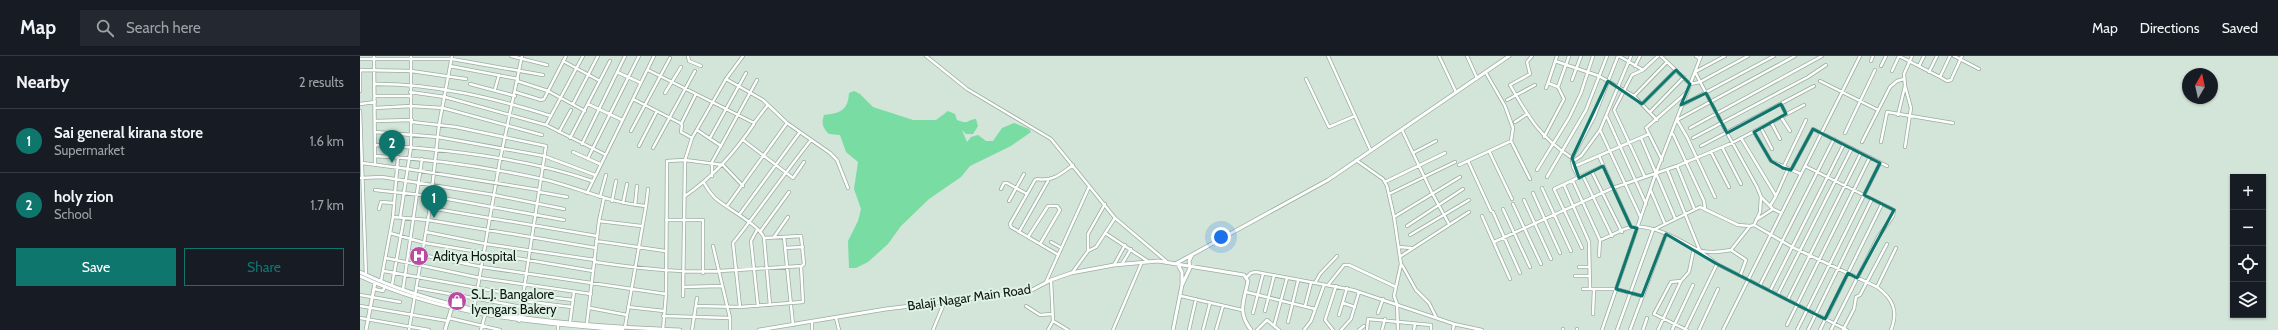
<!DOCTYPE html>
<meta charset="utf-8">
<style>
:root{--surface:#171b24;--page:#242831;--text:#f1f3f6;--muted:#9ea1a6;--line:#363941;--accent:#0f766e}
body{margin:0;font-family:Cabin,sans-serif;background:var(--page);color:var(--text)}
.controls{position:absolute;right:12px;bottom:12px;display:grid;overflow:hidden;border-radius:0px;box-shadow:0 1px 3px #0004}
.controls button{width:36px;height:36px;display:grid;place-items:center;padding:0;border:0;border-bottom:1px solid var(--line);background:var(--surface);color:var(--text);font:20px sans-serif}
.compass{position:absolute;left:1822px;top:12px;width:36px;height:36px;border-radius:50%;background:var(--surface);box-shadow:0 1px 3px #0004;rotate:9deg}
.you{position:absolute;left:861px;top:181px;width:14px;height:14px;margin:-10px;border:3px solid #fff;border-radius:50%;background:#1a73e8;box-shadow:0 0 0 6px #1a73e833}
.badge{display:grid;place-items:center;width:26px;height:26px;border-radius:50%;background:var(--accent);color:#fff;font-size:13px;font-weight:700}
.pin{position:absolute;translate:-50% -33px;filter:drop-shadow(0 1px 2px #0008)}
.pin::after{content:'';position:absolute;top:21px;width:14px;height:12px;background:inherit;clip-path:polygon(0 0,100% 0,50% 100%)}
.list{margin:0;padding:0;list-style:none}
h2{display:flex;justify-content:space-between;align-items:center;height:52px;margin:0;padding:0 16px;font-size:17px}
h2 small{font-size:13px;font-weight:400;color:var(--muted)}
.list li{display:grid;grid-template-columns:26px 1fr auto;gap:12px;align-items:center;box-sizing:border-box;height:64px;padding:0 16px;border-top:1px solid var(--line)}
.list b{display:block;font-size:15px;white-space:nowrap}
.list p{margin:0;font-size:13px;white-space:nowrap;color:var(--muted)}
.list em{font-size:13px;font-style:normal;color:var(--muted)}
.actions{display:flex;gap:8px;padding:12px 16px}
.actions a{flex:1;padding:9px 0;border:1px solid var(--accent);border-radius:0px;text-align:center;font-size:14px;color:var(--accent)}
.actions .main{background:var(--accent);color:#fff}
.icon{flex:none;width:22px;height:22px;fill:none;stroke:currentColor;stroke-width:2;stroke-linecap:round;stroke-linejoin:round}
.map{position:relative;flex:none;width:1918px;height:274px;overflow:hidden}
header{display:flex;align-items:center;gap:24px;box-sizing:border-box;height:56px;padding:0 20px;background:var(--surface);border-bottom:1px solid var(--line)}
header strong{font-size:19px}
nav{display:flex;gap:22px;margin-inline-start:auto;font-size:14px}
.search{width:280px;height:36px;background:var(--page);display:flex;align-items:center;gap:10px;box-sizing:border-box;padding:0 14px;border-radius:0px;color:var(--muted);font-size:15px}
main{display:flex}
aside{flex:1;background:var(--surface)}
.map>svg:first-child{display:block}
</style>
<header>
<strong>Map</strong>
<div class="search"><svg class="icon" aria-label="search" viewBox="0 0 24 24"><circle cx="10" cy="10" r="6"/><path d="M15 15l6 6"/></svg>Search here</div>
<nav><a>Map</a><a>Directions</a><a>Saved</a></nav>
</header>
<main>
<aside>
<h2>Nearby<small>2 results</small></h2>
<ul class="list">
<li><span class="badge">1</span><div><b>Sai general kirana store</b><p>Supermarket</p></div><em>1.6 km</em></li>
<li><span class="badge">2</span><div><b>holy zion</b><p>School</p></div><em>1.7 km</em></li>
</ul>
<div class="actions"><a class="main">Save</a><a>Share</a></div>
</aside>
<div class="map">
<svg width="1918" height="274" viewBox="0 0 1918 274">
<rect width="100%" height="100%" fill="#d2e5d8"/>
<path fill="#78dca3" d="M494 35 500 38 513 51 553 64H576L588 55 595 58 597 64C610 69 606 64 616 63L618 70 613 78H606L602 74 607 86 611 81 618 79 626 85H633L642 72 654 67 669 73 671 76 651 90 610 110 601 121 569 143 541 170 528 188 508 206 496 212H489L488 185 498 165 501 153 494 133 498 106 486 96 480 79 469 78C463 72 461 68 464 59 480 57 488 55 489 37Z"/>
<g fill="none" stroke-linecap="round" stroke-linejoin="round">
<g stroke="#9bada2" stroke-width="4">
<path id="minor" d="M14 0 15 108
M151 0 187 9
M328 0 329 5 341 10
M566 0 607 33 691 83 755 162 806 205
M968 0 1010 93
M1079 0 1096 36
M1107 0 1117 22
M1172 0 1167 6 1170 18 1150 29C1169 62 1179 80 1212 102L1213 111 1219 122
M1259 0 1283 14
M1301 0 1330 28 1340 26 1388 0
M1336 0 1340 3
M1539 0 1580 21
M1590 0 1580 21 1587 25 1591 24 1602 0
M1594 0 1619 13
M0 3H92L183 19
M203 5 240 25
M1195 5 1239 20 1274 40 1297 64
M1511 5 1513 0
M90 10 158 23
M1275 10 1280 0
M1521 10 1526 0
M1559 10 1564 0
M0 14 51 15 106 23
M288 14 394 67 407 50
M1532 15 1539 0
M257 16 281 27
M1569 16 1577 0
M1126 17 1145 50 1153 72 1151 85 1170 123
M366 23 403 44 427 67 470 97 477 104 488 132
M946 23 969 71 995 60
M1212 24 1221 0
M157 25 188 35 225 55
M1460 25 1518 54
M1188 27 1197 0
M16 28C76 28 134 42 191 60
M110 28 155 40
M1198 31 1209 0
M135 33 139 19
M0 35V14
M50 36 85 41 186 69 244 98
M155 36 181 44 184 43 206 0
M305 37 321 11
M15 40H50
M1274 40 1307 6
M273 43 320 67 322 69 321 76 332 82 366 23 383 0
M1147 44 1175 29
M0 48 15 46
M213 48 238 0
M228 48 262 64
M1282 48 1316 14
M1324 48 1414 0
M1421 48 1426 58
M15 52 51 50 83 52 182 79
M0 55 6 219
M1290 56 1324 21
M1538 59 1545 30
M1247 61 1286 148
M1421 61 1430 75
M15 65 52 64
M52 66 96 71 186 90 159 265
M1155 66 1167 58
M1411 66 1420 83
M321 68 336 38
M186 69 223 0
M1330 72 1462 0
M1401 72 1412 93
M337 74 361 90
M1042 74 1072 137 1089 168
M1240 74 1281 162
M271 75 310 2
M15 76 78 81 184 100 235 119
M199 76 211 54
M1394 76 1411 105 1441 118
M1485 77 1515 14
M1313 78 1344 145 1345 153
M1184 81 1204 43 1198 31 1188 27 1186 32
M210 82 250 5
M350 82 386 17
M1281 82 1315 162
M1333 82 1448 21 1466 9
M1381 82 1416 140 1428 113
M383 84 433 122 444 106
M1502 86 1530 31 1537 25 1544 23
M1521 86 1527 56 1593 67
M222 88 265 0
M15 89C84 93 167 102 232 125
M279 90 297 55
M1341 90 1454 30
M1362 91 1381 128
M1545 91 1551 52 1545 30 1544 18 1552 0
M293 92 335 15
M1129 95 1152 143
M213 96 240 108
M1351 96 1369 131
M1053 97 1076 85
M15 100C71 103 127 111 182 123 217 131 249 147 286 150L288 133
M1239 100 1271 171
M228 102 279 0
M1212 102 1234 61 1258 0
M996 104 1023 123 1027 130 1034 161 1041 208 1034 240 1037 248 1038 274
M1302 104 1286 72 1326 37
M1108 105 1131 155
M1212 106 1221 100 1240 74 1271 0
M2 107 48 113 179 134
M1099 109 1151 85
M1317 110 1334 152
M1445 110 1534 154 1533 160 1518 181 1471 274
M1213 111 1289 78
M1423 112 1446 64
M1307 113 1340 195 1357 208 1487 274
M1177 114 1209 62 1221 37 1233 0
M1431 114 1453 73 1527 110
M1232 116 1262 176
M352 120V106L397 24
M1223 120 1252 180
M1187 121 1226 54 1247 0
M1285 121 1254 54 1272 19 1283 14 1298 0
M0 122 22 121 134 139 204 153
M1213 125 1240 184 1239 200
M1025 126 1085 97
M344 127C347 132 351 138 355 142 366 152 400 169 404 182L441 180 444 208 442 210 376 214 373 187C400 153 424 118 451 84
M1204 129 1229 186 1230 233H1223
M1182 132 1211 195
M641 133 644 127H647L667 138
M15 134 71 140 204 164
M1291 135 1305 168
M179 136 207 141
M227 137 294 0
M1173 137 1200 197
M1029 138 1095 106
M325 140C354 120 374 97 394 68
M240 141 246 119
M1355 141 1327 81 1317 64 1435 0
M1401 141 1413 153 1421 157
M1164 144 1191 203
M252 145 256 125
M649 145 664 118
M263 147 267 128
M1153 148 1181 208
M275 149 277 130
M367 150 427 67
M1410 150 1416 140
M70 152 237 180
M19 153 21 146 34 147
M1143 153 1170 211
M1133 156 1160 217
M379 159 440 76
M1122 160 1150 223
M33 161 68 164 236 192
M1034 161 1100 121
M40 162 51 91V0
M306 164H343V217
M1396 164 1413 153
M239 165 281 170
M1394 169 1432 191 1517 231C1532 242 1539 254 1531 274
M1047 170 1103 133
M397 174 391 185 398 250
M66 176 126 188 235 204
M400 176 429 136
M659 176 688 125
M30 177 65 187 233 215
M745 177 789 206
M1050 179 1109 144
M414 181 428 161
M424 181 433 269
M668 181 688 150H697L700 154 680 188
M404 182 410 249
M1240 184C1250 181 1263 172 1272 171 1294 169 1316 182 1334 192
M236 185 305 195
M691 186 700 191
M1134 186 1253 132 1317 110 1372 87 1444 49
M353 190 370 262V274
M1039 191 1051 192
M425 192 443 191
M1222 192 1194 133 1243 110
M1371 194 1386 204 1380 220
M728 195V178L745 148
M697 198 651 171 650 168 675 124 677 123C692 126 701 118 713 109
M62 199 122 211 306 238
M1041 200 1109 156
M26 202 120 222 231 238
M235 206C282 213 328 218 376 214L380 251 336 250
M762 208 771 193
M754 209 765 189
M1042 209 1056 234 1069 247 1076 261
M1219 211H1229
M24 215 163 240
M712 217 728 195 736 191 755 162
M1215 220H1230
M887 221 891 217 896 216 993 234 1094 268 1122 274
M691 224 693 265 708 274
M21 225 33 161 38 101
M686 226 729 131
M955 227 960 218 977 200
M32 229 44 162
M968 229 984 209H989L1036 231
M1400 229 1474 83
M323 231 362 230
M1517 231 1536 192
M57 232 162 251
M14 233 23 235 25 230
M43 233 62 103
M1230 233H1256L1282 240
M1410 235 1484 88
M886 236 955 253
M163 238 213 244
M1418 238 1492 92
M0 239 40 246
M323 240 325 104 332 82
M821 240 882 254
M1428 243 1501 97
M162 245 212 251
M983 247 995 251
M0 250 88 265 89 262 140 274
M666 250 680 259 692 258
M945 250 951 227
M268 251 304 255
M380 251 443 246 441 210
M230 252 267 259
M114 253 140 104 162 0
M905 255 914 220
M893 257 903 218
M1018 257 1023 243
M1233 258 1234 233
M979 259 987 232
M303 260 370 262
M0 262 69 274
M476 262 479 274
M210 266 214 236
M928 266 938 225
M227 267 239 165 244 142
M452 267V274
M1427 269 1510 101
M914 270 927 222
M265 271 286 150
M49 274 70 152 79 69 92 0
M121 274 125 259
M198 274V269
M303 274 306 238 307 105 325 104 363 109 383 130
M332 274 337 242
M573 274 585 245
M688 274 693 265
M753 274 782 206
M829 274 836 243
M843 274 850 247
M856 274 863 250
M897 274 907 264 919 274
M944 274 951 265 964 229
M973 274 965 264 976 230
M981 274 991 263 999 236
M999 274 1004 270
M1007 274 1008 263 1071 269V274
M1022 274 1025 263
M1054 274 1055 268
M1093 274 1094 268
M1203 274V273
M1217 274V273
M1242 274 1296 117 1341 0
M1257 274 1293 174 1340 151 1378 169 1390 170
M1270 274 1306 178
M1283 274 1287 262
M1298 274 1321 225
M1312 274 1333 229
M1325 274 1357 208
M1327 274 1294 258 1311 226 1321 225 1329 216 1334 192C1345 198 1359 196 1371 194L1390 170 1394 169 1400 156 1401 141 1397 131 1367 77 1335 16 1365 0
M1339 274 1358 233
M1363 274 1500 0
M1437 274 1520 107
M1448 274 1512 143
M1460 274 1522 148
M1483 274 1494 253 1496 241 1500 239 1527 188"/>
</g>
<g stroke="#9bada2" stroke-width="4.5">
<path id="tertiary" d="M0 216C98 263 213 269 320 274
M0 220C83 259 173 267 263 274
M822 229V216L817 207 968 124 1149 0
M6 274 15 227
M85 274 92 251
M399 274 526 253 656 237 672 234 691 224 711 217 754 209 798 205 884 219 888 225C884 245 877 256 891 274
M813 274 822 229 830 212 829 205 832 199"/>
</g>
<use href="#minor" stroke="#fff" stroke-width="2.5"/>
<use href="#tertiary" stroke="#fff" stroke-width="3"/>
</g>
<path fill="none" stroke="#0f766e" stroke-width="3" stroke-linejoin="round" d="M1316 14 1330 28 1321 49 1346 37 1367 77 1421 48 1426 58 1394 76 1411 105 1423 112 1431 114 1453 73 1520 107 1504 139 1534 154 1497 222 1488 217 1465 263 1357 208 1306 178 1282 240 1256 233 1277 172 1271 171 1243 110 1219 122 1212 102 1248 25 1282 48Z"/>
<defs>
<g id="hospital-disc" transform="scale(1)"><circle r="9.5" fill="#bc49a3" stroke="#dff2e6"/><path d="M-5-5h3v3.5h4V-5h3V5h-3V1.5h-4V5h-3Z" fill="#fff"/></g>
<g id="shop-disc" transform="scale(1)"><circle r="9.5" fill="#bc49a3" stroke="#dff2e6"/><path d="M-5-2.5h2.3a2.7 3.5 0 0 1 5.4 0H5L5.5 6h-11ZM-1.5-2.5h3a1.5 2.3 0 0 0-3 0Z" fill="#fff"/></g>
</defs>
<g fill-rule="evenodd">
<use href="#hospital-disc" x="59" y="200"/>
<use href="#shop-disc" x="97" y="245"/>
</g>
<g text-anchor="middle" stroke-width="4" stroke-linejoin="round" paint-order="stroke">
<g font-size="13" fill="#0d140f" stroke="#dff2e6" text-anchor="start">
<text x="73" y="205">Aditya Hospital</text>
<text x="111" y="243">S.L.J. Bangalore<tspan x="111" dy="15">Iyengars Bakery</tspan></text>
</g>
<g font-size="13" fill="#0d140f" stroke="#dff2e6">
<text transform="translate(609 241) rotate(-8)" y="5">Balaji Nagar Main Road</text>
</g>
</g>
</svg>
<div class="controls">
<button>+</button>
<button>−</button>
<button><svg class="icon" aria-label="locate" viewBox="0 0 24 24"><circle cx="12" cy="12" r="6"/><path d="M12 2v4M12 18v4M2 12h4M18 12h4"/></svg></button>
<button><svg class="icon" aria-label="layers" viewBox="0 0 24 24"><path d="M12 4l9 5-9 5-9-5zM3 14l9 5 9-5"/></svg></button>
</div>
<svg class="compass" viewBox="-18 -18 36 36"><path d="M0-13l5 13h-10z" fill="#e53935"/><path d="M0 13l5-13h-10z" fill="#9ea1a6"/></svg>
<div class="you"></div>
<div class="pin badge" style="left:74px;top:162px">1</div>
<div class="pin badge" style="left:32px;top:107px">2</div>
</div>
</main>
